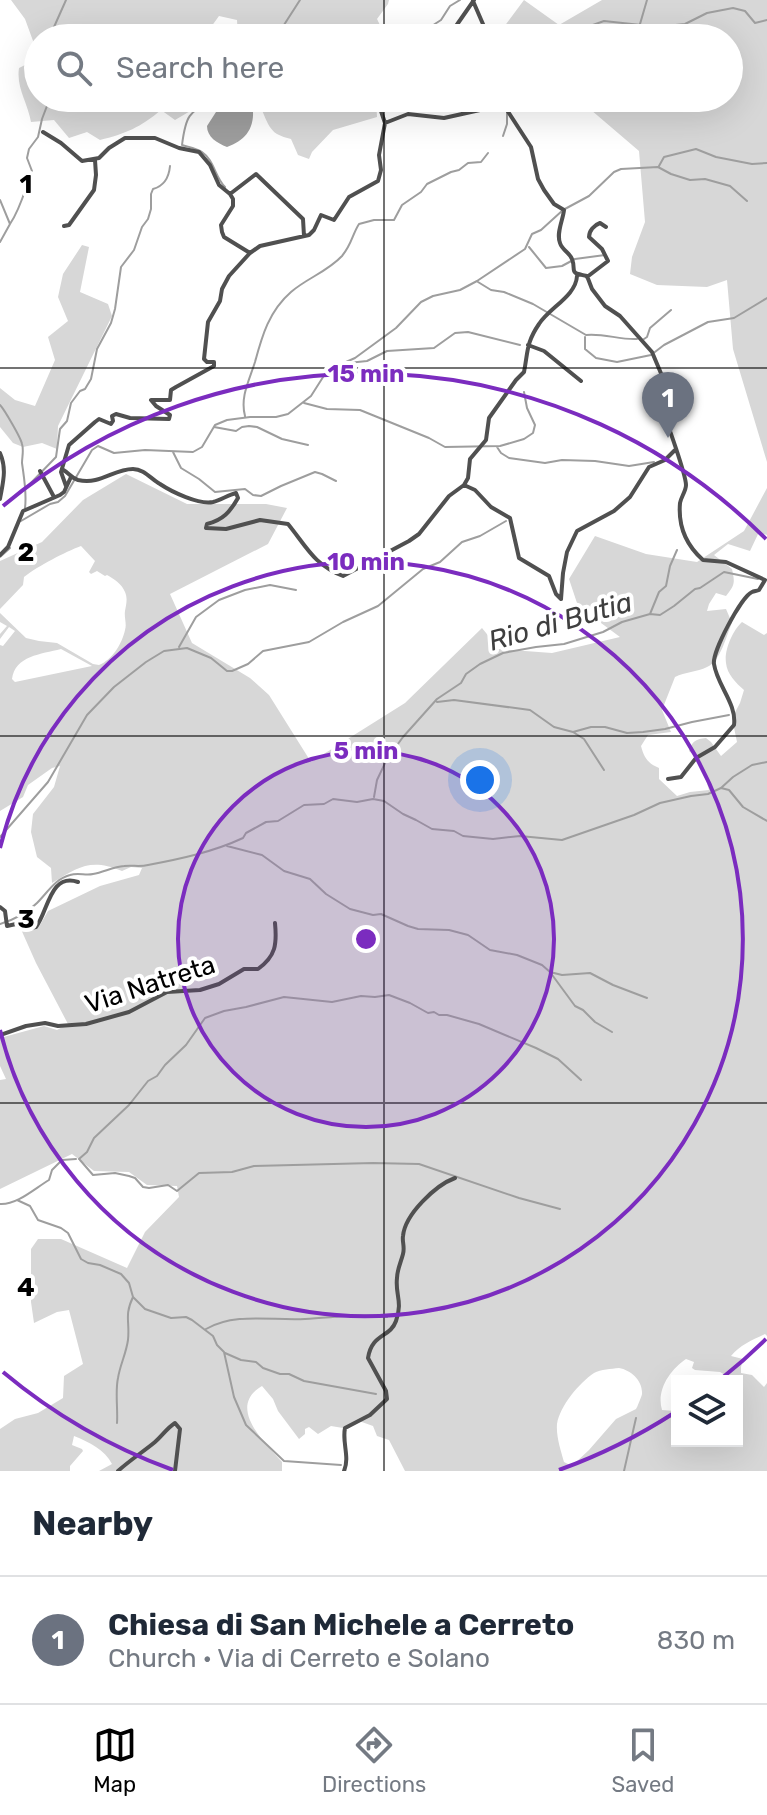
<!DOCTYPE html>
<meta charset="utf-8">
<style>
:root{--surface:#fff;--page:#f6f6f7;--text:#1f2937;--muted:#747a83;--line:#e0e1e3;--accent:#000}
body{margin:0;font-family:Rubik,sans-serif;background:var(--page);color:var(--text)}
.controls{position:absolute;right:24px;bottom:24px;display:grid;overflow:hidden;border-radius:0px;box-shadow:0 8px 32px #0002}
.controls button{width:72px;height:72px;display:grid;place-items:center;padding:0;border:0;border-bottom:2px solid var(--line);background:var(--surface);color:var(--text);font:40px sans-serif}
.you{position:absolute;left:480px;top:780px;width:28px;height:28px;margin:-20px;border:6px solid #fff;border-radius:50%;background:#1a73e8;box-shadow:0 0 0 12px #1a73e833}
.badge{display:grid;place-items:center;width:52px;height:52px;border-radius:50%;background:var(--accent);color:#fff;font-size:26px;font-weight:700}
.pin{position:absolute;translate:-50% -66px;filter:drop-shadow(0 2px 4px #0008)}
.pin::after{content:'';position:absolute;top:42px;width:28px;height:24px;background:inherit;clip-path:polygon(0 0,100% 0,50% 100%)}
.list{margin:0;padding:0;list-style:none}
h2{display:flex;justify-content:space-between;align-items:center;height:104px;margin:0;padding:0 32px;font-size:34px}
h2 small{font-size:26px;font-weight:400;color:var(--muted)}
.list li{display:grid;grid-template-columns:52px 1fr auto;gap:24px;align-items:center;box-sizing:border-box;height:128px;padding:0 32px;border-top:2px solid var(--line)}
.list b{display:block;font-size:30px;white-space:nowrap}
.list p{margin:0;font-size:26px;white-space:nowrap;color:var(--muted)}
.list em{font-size:26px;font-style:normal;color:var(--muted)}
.icon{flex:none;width:44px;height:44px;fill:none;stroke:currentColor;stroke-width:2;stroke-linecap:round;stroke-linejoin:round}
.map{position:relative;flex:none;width:767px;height:1471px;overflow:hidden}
.search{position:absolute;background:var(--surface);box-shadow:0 8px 32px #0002;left:24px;right:24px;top:24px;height:88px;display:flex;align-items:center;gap:20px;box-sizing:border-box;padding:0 28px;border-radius:44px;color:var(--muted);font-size:30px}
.sheet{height:232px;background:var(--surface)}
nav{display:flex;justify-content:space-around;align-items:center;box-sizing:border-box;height:112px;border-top:2px solid var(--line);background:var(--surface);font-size:22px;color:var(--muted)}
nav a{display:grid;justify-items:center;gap:4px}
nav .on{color:var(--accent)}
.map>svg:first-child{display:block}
</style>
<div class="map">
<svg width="767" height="1471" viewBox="0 0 767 1471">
<rect width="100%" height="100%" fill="#fff"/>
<path fill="#d7d7d7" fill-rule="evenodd" d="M11 0H389L388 4 377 19 380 25 374 38H238L237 20 219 16 203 38H38V98H194L192 110 175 120 161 110C141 127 125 134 100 140L87 132 69 138 54 120 31 122C28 103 16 88 19 68L25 65 36 49 25 19Z
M524 0 559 25 602 0H767V462L733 349 727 280 707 287 657 285 630 274 632 257 645 222 639 151 577 98H729V38H508L501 31Z
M253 98H378L376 100 377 117 333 130 312 152 309 159 298 155 291 139C286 138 281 136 277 134 264 126 265 107 253 98Z
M82 245 89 247 80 292 108 304 112 316 58 426 57 449 42 443 23 447 13 443 0 427V388L15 400 35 406 55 360 48 337 68 321 58 297 63 274Z
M126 474 187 504H266L287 508 268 544 170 594 192 643 250 678 269 695 311 762 405 703 482 628 499 649 552 653 620 637 578 606 569 579 595 536 646 554 697 562 744 531 767 488V535L759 532 750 551 728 544 714 555 732 569C735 583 735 585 726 596L716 593 709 604 707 611 726 609 732 623C726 636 721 661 707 667 697 672 685 672 675 677L662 710 671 732 648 735 641 746C644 757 647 763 659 768V779L677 796 690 792 709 790 700 761 689 751C692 741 696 739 706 738L711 742 721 756 737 742 732 718 740 703 744 690C736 683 727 674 726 663 724 650 733 630 742 622L764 635 767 633V1336L765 1334C752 1340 740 1345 731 1356L743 1359 741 1367V1373L752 1375 764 1387 767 1383V1471H405L389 1440 377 1436 373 1426 359 1421 346 1430V1458L342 1437 343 1428 331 1426 318 1434 309 1427 305 1429V1434L299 1439 278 1411 273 1399 262 1386C226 1407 265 1443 282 1462V1471H99L112 1464C105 1450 89 1442 74 1436L72 1445 82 1449 83 1451 70 1466V1471H0V1429L15 1419 38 1413 63 1398 64 1376 83 1364 69 1310 57 1312 34 1323 31 1302V1249L38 1239H61L127 1268 145 1232 179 1197 177 1186 147 1185 129 1172 94 1171 72 1154 0 1189V1080L6 1079 0 1066V1038L44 1026 57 1030 68 1024 36 963 20 927 31 931 40 925 48 911 100 886 139 875 142 868 131 867 122 871C90 858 79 867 52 883L51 868 37 857 31 832 33 814 54 787 60 766 52 768 28 785 23 797 0 811V645L3 646 15 631 9 627 0 639V634L7 626 0 622V613L26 638 39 641 57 643 93 664 99 665C112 660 122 644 125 630 127 624 124 618 125 611 126 605 128 599 125 592 122 584 114 579 107 575L105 576 97 571 91 574 89 572 95 561 81 546C65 552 38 566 24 577L23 585 0 609V561L42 542 83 500ZM61 649 92 666 15 682 12 679C15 656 41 654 61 649ZM686 1359 694 1362 692 1368 695 1370 720 1372 727 1376V1381H737V1441H677V1416L675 1411 662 1410C656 1390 670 1370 686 1359ZM619 1368C631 1370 643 1381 642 1394 642 1395 637 1408 636 1409L616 1419 589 1450 575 1463 570 1465 564 1462C561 1451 556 1437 557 1424 560 1406 579 1383 594 1373 601 1369 611 1369 619 1368Z"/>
<path fill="#9e9e9e" d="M234 106C241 106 247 105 253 111 254 130 244 141 227 147 217 143 207 137 207 126L216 112Z"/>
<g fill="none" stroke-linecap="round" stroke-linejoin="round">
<path stroke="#9e9e9e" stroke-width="2" d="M640 24 647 0
M53 38 54 27 66 0
M278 38 282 28 300 0
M417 38 424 31 441 20 450 6 460 0
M577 38 590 26 604 21 641 25 666 26 685 24 707 13 733 8 745 11 755 23 767 20
M216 98C189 113 186 113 182 145 188 147 196 148 202 152 214 160 215 177 225 187
M249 107 251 98
M503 136 507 124V106L515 98
M659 166 664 157 696 149 716 157 752 164 767 163
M0 200 10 224 0 242
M10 224C21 208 25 189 32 171L27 158 29 149 38 137 42 119 50 98
M529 247 546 268 562 266 575 259 605 255
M478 282 491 290 504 292 533 304 586 335C603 333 620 340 637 339
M585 337V349L596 358 617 362 651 355 664 345 708 322 734 318 767 298
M644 339 647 337 650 328 671 310
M348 363 367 361 387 351 434 348 455 333 468 332 520 345
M304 403 327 409 360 410 429 438 445 447 500 446 524 439 533 433 535 425 527 408 524 392
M0 405C4 409 21 438 22 444 24 450 22 457 22 463 24 478 27 493 25 508
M245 416C240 397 249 381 255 362 262 336 269 311 291 292 307 278 327 272 342 256 352 244 352 235 359 224L374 220H394L402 205 421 192 427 184 451 172 459 170 468 163 481 162 488 153
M214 427 236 431 242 427 249 426 257 427 282 439 308 445
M497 447 501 453 509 458 545 463 562 460 595 461 629 466 654 462
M173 452 181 468 199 479 215 492 245 489 253 495 261 496 281 486 315 472 322 474 336 481
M26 488 56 457 60 429 67 421 71 403 80 391 85 389 91 379 97 349 111 323 115 309 121 267 134 250 142 227 148 219 151 209V194L153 189C164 186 169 177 170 166
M21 521 50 504 58 502 65 496 92 450 98 446 114 453 145 450 193 452 202 447 215 425 227 420 250 417H276L288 414 311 396 325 374 337 366 355 358 396 328 421 302 433 296 460 290 477 281 525 249 532 234 541 230 563 210 589 196 614 172 621 169 658 167 671 174 690 180 705 179 730 186 747 201
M0 557 10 548
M650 614 659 592 666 586 670 566 677 550
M179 647 196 617 219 600 245 590 270 585 296 590
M437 702 454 700 530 710 554 727 573 732 591 727H605L627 733 643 732 665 729 692 722 729 715
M573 732 584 739 604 770
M721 788 729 790 743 807 767 821
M374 797 377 780 387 759 403 737 437 699 461 683 466 674 480 664 503 653 536 647 564 644 603 632 622 622 650 614 660 615 674 606 695 589 700 588 724 572 758 579
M0 837 48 782 87 715 114 687 146 662 164 651 187 648 211 658 227 671H232L248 664 263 651 309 642 343 622 378 606 423 569 440 562 462 542 480 536 506 521
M227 846 262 855 284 871 310 879 326 894 350 909 373 915 381 914 408 926 418 929 449 930 468 935 490 950 517 955 542 965 550 972 575 1006 583 1010 595 1022 612 1032
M0 924C13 920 28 912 37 903 48 892 55 879 70 875 79 872 85 876 93 874 104 872 113 867 124 866 132 865 140 867 148 865 180 859 213 852 243 838L246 833 266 822 278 821 304 805 324 804 333 799 357 802 373 799 384 801 403 814 416 820 432 829 454 831 463 836 493 839 520 836 562 840 634 815 660 803 691 796 708 794 721 788 733 777 752 765 767 762
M550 972 562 975 590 973 613 985 647 998
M79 1159 87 1152 94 1138 129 1105 148 1081 157 1076 165 1065 186 1045 205 1018 224 1011 246 1007 284 997 332 1002 361 996 375 997 389 995 410 1003 428 1013 434 1012 439 1015H447L479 1024 536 1048 558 1059 581 1080
M80 1160 93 1175 115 1173 129 1176 135 1178 143 1187 149 1188 168 1185 177 1191 199 1173 232 1172 254 1166 373 1163 419 1164 519 1198 560 1209
M17 1200 30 1206 38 1220 61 1228 68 1233 81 1259 88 1263 100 1265 121 1274 129 1283 133 1297 145 1309 171 1318 186 1317 192 1320 213 1336 217 1345 224 1352 234 1397 246 1425 284 1461 341 1465
M0 1204C17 1205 34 1189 49 1180L52 1170 62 1160 76 1159
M206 1329C236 1312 272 1321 305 1319 332 1318 360 1313 387 1317
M225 1353 241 1360 256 1362 263 1368 280 1374H289L304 1381 376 1394
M117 1423C118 1409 115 1391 118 1378 120 1365 126 1354 128 1340 130 1321 124 1316 133 1297
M624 1471 636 1418"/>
<path stroke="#505050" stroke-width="4" d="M473 1 489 38
M441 38 456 26 474 0
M385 123 408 114 444 118 498 106 505 107 531 147 538 179 544 190 554 204 564 210C563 220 556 233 560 243 562 250 570 253 572 259 577 272 567 272 587 276L592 289 605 306 620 316 652 352 668 390 667 399 662 412C667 420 686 476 686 485 686 491 681 497 680 503 678 526 686 545 703 560L726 562 765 580 759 590C757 591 754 591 752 592 741 597 712 652 714 664 717 685 737 704 734 725L715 747 696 758 681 777 668 779
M43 132 61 143 82 161 99 158 109 148 125 138H155L179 148 199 152 210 165 219 185 230 194 233 199V206L221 225 222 232 224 237 250 253
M230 194 256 174 303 219 304 236
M64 226 69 225 94 190 96 175 95 160
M587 277 608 261 602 249 589 237C589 231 594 225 600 223L606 227
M528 345 544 351 581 381
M0 453C7 469 3 482 0 499
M62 469C69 473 71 478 78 480 101 485 113 469 133 469 144 469 151 479 160 484 172 492 199 505 213 502 221 500 228 495 236 493L238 498C230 512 223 520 207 524L206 528 226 529 260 520 288 524C306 546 314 565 343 576L409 541 419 534 449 496 464 485 468 478 470 459 486 440 489 418 516 380 524 372C528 352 526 343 539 324 549 308 576 296 577 276
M40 471 54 497
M464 485 475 490 491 507 510 518 519 558 549 576 556 594 561 599
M66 486 61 472 69 445 95 422 99 419 111 424 113 421 112 416 116 414 130 418 169 419 170 415 156 406 151 400H170L171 390 176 387 214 366V362H207L204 359 208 322 220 301 222 289 229 276 250 253 260 246 309 235 314 230 321 215 334 220 349 197 378 181 381 170 379 155 385 123 379 105 383 98
M0 555 8 547 23 511 60 495 64 492 71 477
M561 599 563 573 567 552 577 531 614 511 630 497 649 467 665 460 676 449
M0 907 5 911 7 926 16 924 31 928 36 927C48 912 50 872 78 882
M0 1035 26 1026 45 1023 58 1026 86 1024 129 1012 167 992 200 990 219 984 244 969H258C276 956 277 944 275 923
M118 1471C130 1460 143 1452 155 1442 162 1436 167 1428 175 1423L180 1429 175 1471
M344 1471C350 1457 342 1443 345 1428L370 1415 387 1399 386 1391 368 1358C372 1333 390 1338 396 1321 403 1301 395 1295 397 1278 397 1270 401 1262 403 1254 405 1247 402 1242 403 1236 405 1214 436 1185 455 1178"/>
</g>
<path fill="none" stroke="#000" stroke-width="2" stroke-opacity="0.55" d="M384 0V38M384 98V1471M0 368H767M0 736H767M0 1103H767"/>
<circle cx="366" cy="939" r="188" fill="#7b2cbf" fill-opacity=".12"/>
<g fill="none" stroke="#7b2cbf" stroke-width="4">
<circle cx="366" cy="939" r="188"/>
<path d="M0 848A377 377 0 1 1 0 1030"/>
<path d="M766 1339A565 565 0 0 1 722 1378M674 1413A565 565 0 0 1 559 1470M173 1470A565 565 0 0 1 3 1372M3 506A565 565 0 0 1 766 539"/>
</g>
<g text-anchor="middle" stroke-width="8" stroke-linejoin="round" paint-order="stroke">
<g font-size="26" fill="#000" stroke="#fff">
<text transform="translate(150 984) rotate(-18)" y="9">Via Natreta</text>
</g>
<g font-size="28" font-style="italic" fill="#3f3f3f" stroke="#fff">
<text transform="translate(560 621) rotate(-16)" y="10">Rio di Butia</text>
</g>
</g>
<g font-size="26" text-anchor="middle" font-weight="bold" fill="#000" stroke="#fff" stroke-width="8" stroke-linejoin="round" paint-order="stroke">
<text x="26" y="193">1</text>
<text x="26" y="561">2</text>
<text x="26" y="928">3</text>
<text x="26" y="1296">4</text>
</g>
<circle cx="366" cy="939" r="12" fill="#7b2cbf" stroke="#fff" stroke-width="4"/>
<g font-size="24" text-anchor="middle" font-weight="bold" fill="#7b2cbf" stroke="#fff" stroke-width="8" stroke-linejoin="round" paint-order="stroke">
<text x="366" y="382">15 min</text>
<text x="366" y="570">10 min</text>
<text x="366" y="759">5 min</text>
</g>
</svg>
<div class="controls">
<button><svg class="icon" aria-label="layers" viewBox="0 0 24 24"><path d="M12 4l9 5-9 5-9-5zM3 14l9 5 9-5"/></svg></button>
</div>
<div class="you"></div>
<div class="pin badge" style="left:668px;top:438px;background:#6b7280">1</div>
<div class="search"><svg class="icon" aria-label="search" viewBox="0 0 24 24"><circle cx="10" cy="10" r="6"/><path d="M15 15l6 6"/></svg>Search here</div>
</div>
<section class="sheet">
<h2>Nearby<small></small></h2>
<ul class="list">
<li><span class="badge" style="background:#6b7280">1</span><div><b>Chiesa di San Michele a Cerreto</b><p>Church · Via di Cerreto e Solano</p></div><em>830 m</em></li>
</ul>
</section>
<nav>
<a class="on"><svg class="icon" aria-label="map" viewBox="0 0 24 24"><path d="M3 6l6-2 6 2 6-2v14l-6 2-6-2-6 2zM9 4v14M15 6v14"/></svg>Map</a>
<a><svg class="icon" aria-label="directions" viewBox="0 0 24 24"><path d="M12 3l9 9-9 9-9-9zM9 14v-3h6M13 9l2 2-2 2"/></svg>Directions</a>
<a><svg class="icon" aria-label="saved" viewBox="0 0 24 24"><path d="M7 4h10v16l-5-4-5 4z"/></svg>Saved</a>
</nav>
